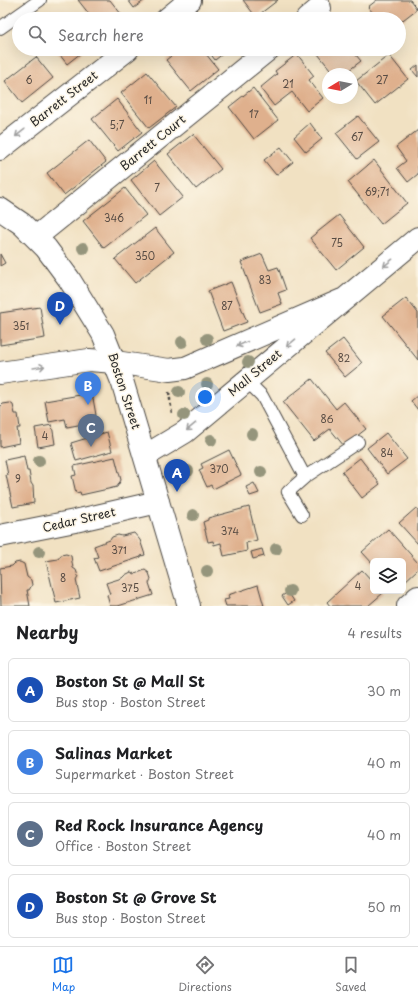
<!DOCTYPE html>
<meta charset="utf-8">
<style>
:root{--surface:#fff;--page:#f6f6f6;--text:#202124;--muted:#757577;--line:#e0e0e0;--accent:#1a73e8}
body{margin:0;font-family:"Playpen Sans",sans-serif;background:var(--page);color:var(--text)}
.controls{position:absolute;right:12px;bottom:12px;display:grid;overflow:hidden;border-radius:6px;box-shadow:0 4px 16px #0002}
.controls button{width:36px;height:36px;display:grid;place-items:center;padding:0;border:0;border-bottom:1px solid var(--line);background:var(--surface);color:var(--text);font:20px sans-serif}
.compass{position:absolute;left:322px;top:68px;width:36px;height:36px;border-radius:50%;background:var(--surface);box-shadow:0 4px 16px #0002;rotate:260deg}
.you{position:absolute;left:205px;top:397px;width:14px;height:14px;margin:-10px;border:3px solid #fff;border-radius:50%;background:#1a73e8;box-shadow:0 0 0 6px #1a73e833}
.badge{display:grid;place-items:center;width:26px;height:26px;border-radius:50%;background:var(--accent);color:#fff;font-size:13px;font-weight:700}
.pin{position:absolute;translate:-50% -33px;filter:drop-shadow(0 1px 2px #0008)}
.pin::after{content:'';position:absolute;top:21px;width:14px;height:12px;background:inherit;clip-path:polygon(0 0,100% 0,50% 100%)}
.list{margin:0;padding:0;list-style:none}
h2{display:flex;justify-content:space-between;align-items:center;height:52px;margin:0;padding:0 16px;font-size:17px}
h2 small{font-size:13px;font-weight:400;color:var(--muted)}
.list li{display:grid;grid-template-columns:26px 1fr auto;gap:12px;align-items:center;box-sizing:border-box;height:64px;margin:0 8px 8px;padding:0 8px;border:1px solid var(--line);border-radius:6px}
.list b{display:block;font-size:15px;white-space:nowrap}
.list p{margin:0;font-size:13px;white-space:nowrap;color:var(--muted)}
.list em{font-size:13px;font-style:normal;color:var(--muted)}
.icon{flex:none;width:22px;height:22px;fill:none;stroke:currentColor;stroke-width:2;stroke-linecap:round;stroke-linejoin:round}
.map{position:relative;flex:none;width:418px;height:606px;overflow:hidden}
.search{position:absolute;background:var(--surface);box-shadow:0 4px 16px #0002;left:12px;right:12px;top:12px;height:44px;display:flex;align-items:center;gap:10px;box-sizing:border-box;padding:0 14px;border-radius:22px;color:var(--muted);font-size:15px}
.sheet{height:340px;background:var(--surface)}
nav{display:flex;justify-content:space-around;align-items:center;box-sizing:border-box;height:56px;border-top:1px solid var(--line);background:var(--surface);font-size:11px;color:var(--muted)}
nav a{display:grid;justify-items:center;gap:2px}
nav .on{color:var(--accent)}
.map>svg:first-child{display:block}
</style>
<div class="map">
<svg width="418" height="606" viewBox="0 0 418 606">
<rect width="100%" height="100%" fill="#fcf5e5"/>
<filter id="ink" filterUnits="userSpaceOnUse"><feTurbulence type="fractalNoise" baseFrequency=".025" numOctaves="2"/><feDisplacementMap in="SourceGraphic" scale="8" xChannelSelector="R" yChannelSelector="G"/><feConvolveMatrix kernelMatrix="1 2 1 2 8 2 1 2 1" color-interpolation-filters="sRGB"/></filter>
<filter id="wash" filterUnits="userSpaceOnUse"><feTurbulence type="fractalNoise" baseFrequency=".012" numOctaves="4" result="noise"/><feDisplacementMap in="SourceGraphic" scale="16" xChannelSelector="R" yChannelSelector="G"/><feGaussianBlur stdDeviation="0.9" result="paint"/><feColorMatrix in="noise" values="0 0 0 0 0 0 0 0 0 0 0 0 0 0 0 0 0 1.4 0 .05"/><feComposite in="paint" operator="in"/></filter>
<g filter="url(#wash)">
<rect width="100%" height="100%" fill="#f1e1c2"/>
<g id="blocks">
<path fill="#dfb08d" d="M78 0H110L125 19H93Z
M128 0H145L134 8Z
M243 0H278L256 17Z
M377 0H410L417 9 399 23V19H378L368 7Z
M55 49H86L67 64Z
M180 49H202L218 69 191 91 166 60Z
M207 49H229L215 60Z
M314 49H351L361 61 344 74H334Z
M297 54 314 76 309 80 323 98 307 111 292 92 274 106 260 88 277 74 275 71Z
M389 55 408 79 375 105 356 81Z
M36 57 53 78 22 103 5 81Z
M418 65V77L412 70Z
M147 72 176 107 149 128 121 93Z
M253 88 278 120 254 139 229 107Z
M117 99 142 132 118 151 92 119Z
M358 116 379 142 357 159 336 133Z
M310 123 322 139 306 152 294 137Z
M418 130V174L408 182 397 168 406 161 396 147Z
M193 134 221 169 196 189 168 154Z
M89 140 106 162 64 195 47 173Z
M281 147 293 162 276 175 264 160Z
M374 160 407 203 381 224 348 182Z
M154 161 183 197 159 216 131 180Z
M125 188 146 215 104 248 83 221Z
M339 215 364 247 336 270 310 238Z
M155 228 174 252 135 283 115 259Z
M0 254 5 263 0 266Z
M262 254 269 270 278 267 286 290 278 293 282 304 260 312 241 262Z
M231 282 247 322 223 331 208 291Z
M406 298 418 313V360L383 316Z
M40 307 45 338 0 345V313Z
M343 339 362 363 345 377 325 353Z
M312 379 336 409 344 402 366 429 344 446 330 429 314 441 283 402Z
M92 393 96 415 88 416 89 423 67 427 65 419 49 422 45 401Z
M418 395V410L411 401Z
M10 403 13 405 15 414H18L20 428H17L19 443 0 447V407L3 404Z
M52 425 55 444 38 447 35 428Z
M107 432 112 451 76 461 71 443Z
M386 433 407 459 387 474 367 448Z
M229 450 241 475 213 489 211 485 207 487 199 470 203 468 201 464Z
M24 456 27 471H29L31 483 33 486 34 503 13 507 6 475H8L5 460Z
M115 457 121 480 117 487 81 495 80 492 76 493 72 476 76 475 74 466Z
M360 458 380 484 362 498 342 472Z
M254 483 259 493 250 496 246 487Z
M249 507 257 540 246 543 247 551 224 556 221 543 214 545 213 541 208 542 203 522 208 520V518Z
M416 508 418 511V544L399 523Z
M388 529 418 563V569L403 583V561H373V564L362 552Z
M134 533 140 540 145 555 141 556V557L99 571 94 558 98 557 94 546 110 540 112 537 118 535 122 536Z
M262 549 264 556 253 559 251 552Z
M66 554 71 556 73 568 76 570 78 576 76 580 80 598 56 603 46 561 58 559 61 555Z
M20 562 24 564 27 577 31 580 32 585 29 590H27L30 606H1L0 568 12 566 15 563Z
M145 570 149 573 151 579 149 583 153 595 118 606H110L107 595 110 594 106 583 122 578 125 575 131 572 135 574Z
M362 570 373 582V591H381L383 593 368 606H330L327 602Z
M258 585 264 606H226L224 600 229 599 228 595Z
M288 592 294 601 288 605 282 596Z"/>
</g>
</g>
<g filter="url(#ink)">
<use href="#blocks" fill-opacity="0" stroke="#494642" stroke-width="1"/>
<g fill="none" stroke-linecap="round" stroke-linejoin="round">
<g stroke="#494642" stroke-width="14">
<path id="service" d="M0 28 40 0
M247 381 262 396 305 477 288 492 302 515
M305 477 358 442"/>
</g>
<g stroke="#494642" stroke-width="24">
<path id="minor" d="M167 19 190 0
M307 19 320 8
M0 149 128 49
M36 237 269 49
M0 373 89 360 115 362 169 370 185 368 342 300
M145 456 185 432 418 238
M0 536 75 521 158 502"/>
</g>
<g stroke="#494642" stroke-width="24">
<path id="secondary" d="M0 209 22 224 46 248 69 279 103 334 123 384 189 606"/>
</g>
<g stroke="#494642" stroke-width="24">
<path id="primary" d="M408 606 418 597"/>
</g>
<path stroke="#494642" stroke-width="2.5" stroke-dasharray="3 3" stroke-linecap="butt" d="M169 392 172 414"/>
<use href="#service" stroke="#fff" stroke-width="12"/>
<use href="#minor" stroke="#fff" stroke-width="22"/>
<use href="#secondary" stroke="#fff" stroke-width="22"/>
<use href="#primary" stroke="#fff" stroke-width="22"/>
</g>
<g fill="#95957c">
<circle cx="83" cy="248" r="6"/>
<circle cx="207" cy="339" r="6"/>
<circle cx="182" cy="342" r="6"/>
<circle cx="248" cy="362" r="6"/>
<circle cx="207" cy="384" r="6"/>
<circle cx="179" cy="392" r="6"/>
<circle cx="184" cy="415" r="6"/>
<circle cx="252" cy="434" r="6"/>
<circle cx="211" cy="440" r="6"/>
<circle cx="39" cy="461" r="6"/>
<circle cx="188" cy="471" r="6"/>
<circle cx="261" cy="472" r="6"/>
<circle cx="193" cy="515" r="6"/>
<circle cx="276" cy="549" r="6"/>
<circle cx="39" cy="552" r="6"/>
<circle cx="207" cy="571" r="6"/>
<circle cx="290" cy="591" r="6"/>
</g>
<defs><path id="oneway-shaft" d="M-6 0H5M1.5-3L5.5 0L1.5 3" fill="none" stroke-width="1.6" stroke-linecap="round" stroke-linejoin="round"/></defs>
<g stroke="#a0a0a0">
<use href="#oneway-shaft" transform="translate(20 133) rotate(142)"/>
<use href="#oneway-shaft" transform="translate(388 263) rotate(141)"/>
<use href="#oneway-shaft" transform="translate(291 343) rotate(140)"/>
<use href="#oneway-shaft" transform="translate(242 344) rotate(156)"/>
<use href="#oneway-shaft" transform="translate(39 367) rotate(-9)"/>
<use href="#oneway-shaft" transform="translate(191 427) rotate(140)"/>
</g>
</g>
<g text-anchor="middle" stroke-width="3" stroke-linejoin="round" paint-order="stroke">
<g font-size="10" fill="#584c44">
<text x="29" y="84">6</text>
<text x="382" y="84">27</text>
<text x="288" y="88">21</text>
<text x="148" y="104">11</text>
<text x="254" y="118">17</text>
<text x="117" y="129">5;7</text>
<text x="357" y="141">67</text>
<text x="157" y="192">7</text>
<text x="377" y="196">69;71</text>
<text x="114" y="222">346</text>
<text x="337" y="247">75</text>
<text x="145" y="260">350</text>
<text x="265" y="284">83</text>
<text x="227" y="310">87</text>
<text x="21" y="330">351</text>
<text x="344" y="362">82</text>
<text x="327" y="423">86</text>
<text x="45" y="440">4</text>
<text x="387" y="457">84</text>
<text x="219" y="473">370</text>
<text x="18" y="483">9</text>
<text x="230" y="535">374</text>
<text x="119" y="554">371</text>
<text x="63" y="582">8</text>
<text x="358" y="590">4</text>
<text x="130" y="592">375</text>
</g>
<g font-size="12" fill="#2b2b2b" stroke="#fcf5e5">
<text transform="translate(64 99) rotate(-38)" y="4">Barrett Street</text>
<text transform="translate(153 143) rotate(-39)" y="4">Barrett Court</text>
<text transform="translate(255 373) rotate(-40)" y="4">Mall Street</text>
<text transform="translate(124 391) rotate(72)" y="4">Boston Street</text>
<text transform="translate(79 520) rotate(-13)" y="4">Cedar Street</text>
</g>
</g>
</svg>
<div class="controls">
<button><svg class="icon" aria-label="layers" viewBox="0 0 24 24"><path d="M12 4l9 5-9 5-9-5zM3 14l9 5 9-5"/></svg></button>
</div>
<svg class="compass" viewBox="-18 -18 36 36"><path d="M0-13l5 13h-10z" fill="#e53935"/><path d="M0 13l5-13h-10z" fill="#757577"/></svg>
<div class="you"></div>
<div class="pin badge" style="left:177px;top:492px;background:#1a4fb4">A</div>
<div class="pin badge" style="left:88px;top:405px;background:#3f7fe0">B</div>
<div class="pin badge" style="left:91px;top:447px;background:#5c6f8a">C</div>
<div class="pin badge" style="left:60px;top:325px;background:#1a4fb4">D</div>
<div class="search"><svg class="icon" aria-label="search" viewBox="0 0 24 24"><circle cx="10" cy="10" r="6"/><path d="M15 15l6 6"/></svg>Search here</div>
</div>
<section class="sheet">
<h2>Nearby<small>4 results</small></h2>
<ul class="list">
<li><span class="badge" style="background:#1a4fb4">A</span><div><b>Boston St @ Mall St</b><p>Bus stop · Boston Street</p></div><em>30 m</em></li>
<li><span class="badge" style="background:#3f7fe0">B</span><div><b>Salinas Market</b><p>Supermarket · Boston Street</p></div><em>40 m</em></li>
<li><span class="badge" style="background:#5c6f8a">C</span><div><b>Red Rock Insurance Agency</b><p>Office · Boston Street</p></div><em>40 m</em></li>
<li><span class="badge" style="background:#1a4fb4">D</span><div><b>Boston St @ Grove St</b><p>Bus stop · Boston Street</p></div><em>50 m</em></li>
</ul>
</section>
<nav>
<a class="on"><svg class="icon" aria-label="map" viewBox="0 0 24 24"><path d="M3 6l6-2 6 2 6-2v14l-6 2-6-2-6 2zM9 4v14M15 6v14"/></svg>Map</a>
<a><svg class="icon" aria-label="directions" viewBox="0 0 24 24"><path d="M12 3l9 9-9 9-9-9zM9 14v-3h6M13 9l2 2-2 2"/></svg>Directions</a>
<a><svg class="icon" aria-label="saved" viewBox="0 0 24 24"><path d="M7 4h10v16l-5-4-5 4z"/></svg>Saved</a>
</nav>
